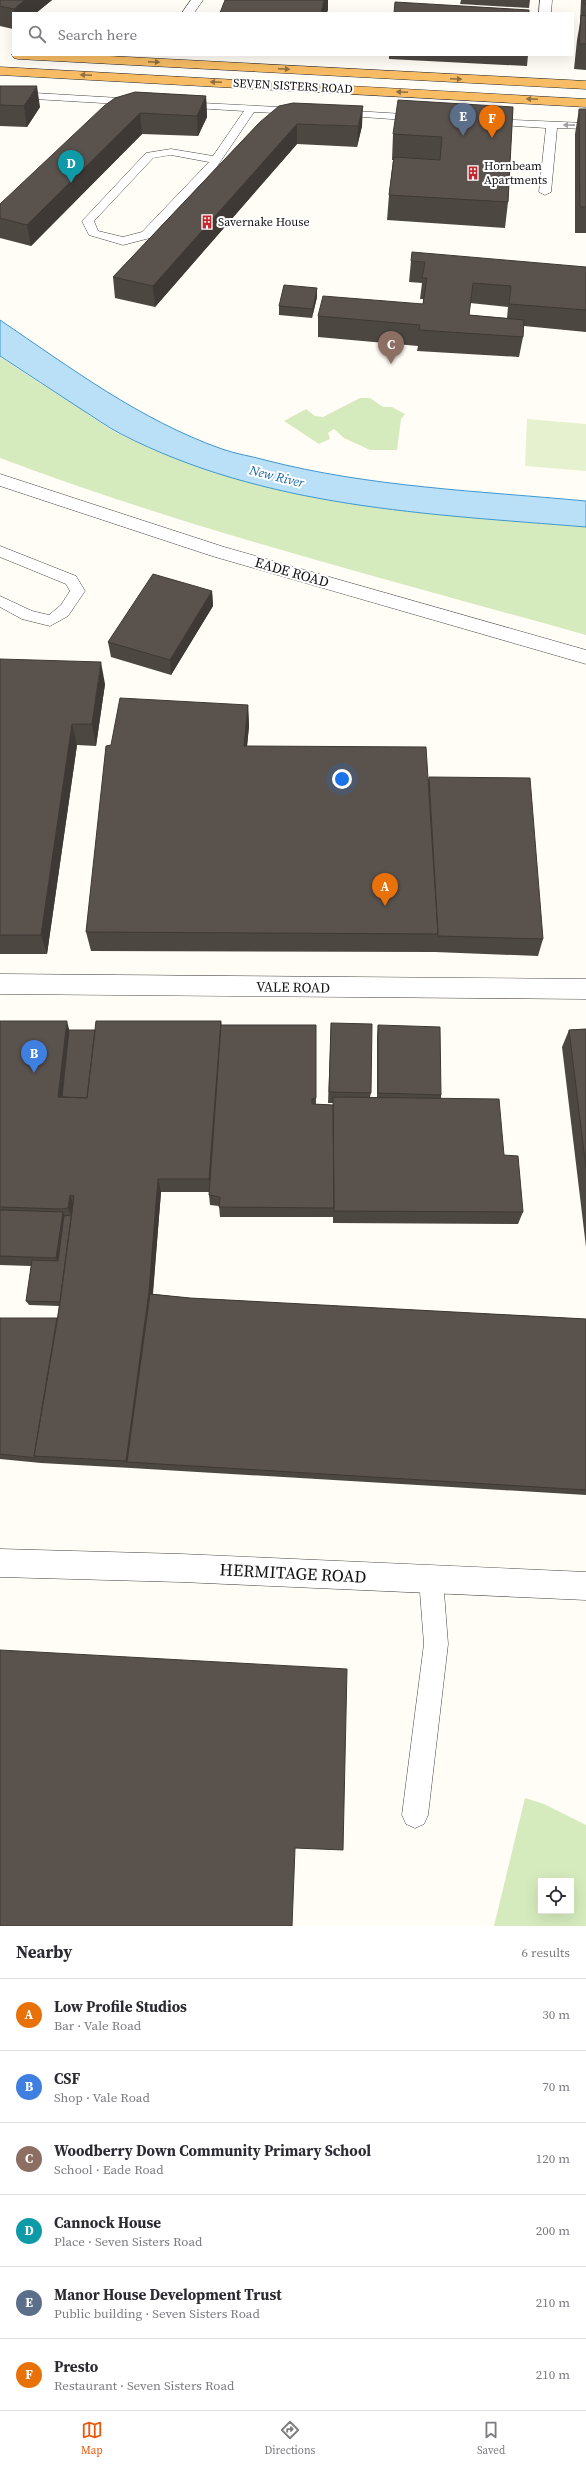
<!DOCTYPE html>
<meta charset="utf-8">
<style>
:root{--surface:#fff;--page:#f7f7f7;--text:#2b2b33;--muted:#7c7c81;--line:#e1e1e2;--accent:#ea580c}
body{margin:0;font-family:"Source Serif 4",serif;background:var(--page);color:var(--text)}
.controls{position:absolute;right:12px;bottom:12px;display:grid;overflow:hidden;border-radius:0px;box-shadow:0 4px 16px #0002}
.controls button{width:36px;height:36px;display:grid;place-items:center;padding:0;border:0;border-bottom:1px solid var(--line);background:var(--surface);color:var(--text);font:20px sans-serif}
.you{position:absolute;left:342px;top:779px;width:14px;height:14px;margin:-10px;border:3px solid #fff;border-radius:50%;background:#1a73e8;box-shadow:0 0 0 6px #1a73e833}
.badge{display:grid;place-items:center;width:26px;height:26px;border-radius:50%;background:var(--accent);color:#fff;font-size:13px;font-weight:700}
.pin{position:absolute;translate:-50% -33px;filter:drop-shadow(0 1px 2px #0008)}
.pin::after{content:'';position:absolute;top:21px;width:14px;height:12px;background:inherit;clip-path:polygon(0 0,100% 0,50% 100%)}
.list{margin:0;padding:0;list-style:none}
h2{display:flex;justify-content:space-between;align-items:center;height:52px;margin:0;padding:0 16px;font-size:17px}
h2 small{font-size:13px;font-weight:400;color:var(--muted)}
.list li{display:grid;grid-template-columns:26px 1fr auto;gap:12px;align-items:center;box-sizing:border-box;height:72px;padding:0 16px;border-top:1px solid var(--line)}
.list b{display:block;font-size:15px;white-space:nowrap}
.list p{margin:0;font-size:13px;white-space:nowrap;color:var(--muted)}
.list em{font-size:13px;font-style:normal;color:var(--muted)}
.icon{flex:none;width:22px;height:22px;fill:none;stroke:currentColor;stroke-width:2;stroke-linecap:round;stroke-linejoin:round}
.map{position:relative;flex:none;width:586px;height:1926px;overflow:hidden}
.search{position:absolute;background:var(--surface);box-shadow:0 4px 16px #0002;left:12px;right:12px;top:12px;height:44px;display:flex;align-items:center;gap:10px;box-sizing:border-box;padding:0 14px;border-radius:0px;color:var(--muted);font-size:15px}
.sheet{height:484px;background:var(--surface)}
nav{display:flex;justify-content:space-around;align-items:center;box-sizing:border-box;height:56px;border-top:1px solid var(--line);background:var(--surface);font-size:11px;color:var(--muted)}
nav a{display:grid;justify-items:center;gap:2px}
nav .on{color:var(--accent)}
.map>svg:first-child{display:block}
</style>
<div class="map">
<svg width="586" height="1926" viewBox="0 0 586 1926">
<rect width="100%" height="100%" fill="#fffdf5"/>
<path fill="#d5ebbd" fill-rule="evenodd" d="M0 357C27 375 54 392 81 409 94 418 107 428 121 435 267 507 426 514 586 527V635C390 580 191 530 0 458Z
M360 398H370L383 407H392L405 414 401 419 397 450H370L344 438 334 429 328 433 330 439 319 444 284 421 306 409 315 416 323 417Z
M525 1798 544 1804 586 1825V1926H494ZM541 1881H571V1911H541Z"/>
<path fill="#e6f2cf" d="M527 419 586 424V471L525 466Z"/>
<path fill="#b9e0f7" stroke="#3f96cf" d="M0 320C71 368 140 420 222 449 236 454 251 456 265 460 369 487 479 491 586 501V527C428 514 265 508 121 434 107 427 94 417 81 409 54 391 27 374 0 356Z"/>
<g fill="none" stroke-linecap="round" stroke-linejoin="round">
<g stroke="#444" stroke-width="1">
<path id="service" d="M0 91 137 99 142 102 137 105 0 97Z
M182 102 297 108 302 111 297 114 254 112 216 168 150 238 123 245 89 235 82 221 84 219 146 153 171 149 213 156 244 111 178 107 177 105ZM171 155 209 162 142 232 123 237 98 231 94 221 153 158Z
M338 110 420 115 425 118 420 121 334 115V111Z
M488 119 586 123V129L557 128 551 192 545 195 539 192 546 128 484 124V120Z
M0 546 76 576 85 591 68 616 50 626 22 619 0 607V596L32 611 49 615 61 605 70 591 66 584 0 557Z
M431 1567 439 1571 443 1579 448 1644 428 1815 424 1824 415 1828 406 1824 402 1815 424 1644 419 1579 423 1571Z"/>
</g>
<g stroke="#444" stroke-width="1">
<path id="minor" d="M191 0H203L194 13H182Z
M540 0H552L551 13H539Z
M0 474 224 547 586 650V664L212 556 0 486Z
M0 974 586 979V999L0 994Z
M0 1549 181 1554 586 1572V1600L181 1582 0 1577Z"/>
</g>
<g stroke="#222" stroke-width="1">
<path id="trunk" d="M13 53V55H89L586 81V89L18 59 14 58 12 55Z
M0 67 586 99V107L0 75Z"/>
</g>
<use href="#service" fill="#fff" fill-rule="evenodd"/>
<use href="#minor" fill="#fff" fill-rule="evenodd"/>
<use href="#trunk" fill="#f7bc64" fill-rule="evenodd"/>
</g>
<path fill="#4d4742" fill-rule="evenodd" d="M0 0H52L36 13H13V29L0 26Z
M461 0H530L529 8 460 4Z
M581 0H586V70L574 69 577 40 580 23Z
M389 55H528L527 66 389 59Z
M0 86 40 107 27 127 0 126Z
M135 92 206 96 207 117 198 136 142 134 31 246 0 238V204Z
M513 107 508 202 505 228 387 220 389 195 393 160H392L393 134Z
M579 109H586V233H575V134Z
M260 122 362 126 357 147 297 144 155 307 115 298 113 277Z
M411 261 586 267V332L524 326 523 337 519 357 417 351 418 346 318 337V316L423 304V299H420L422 283 409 282ZM470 303 508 307 507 318 469 315Z
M317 297 312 318 279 315V306Z
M212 591 213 606 171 675 111 657 108 642Z
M0 659 105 684 96 746 77 745 47 954H0Z
M248 705 249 726 247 746 428 780 429 777 543 939 538 956 435 952 91 951 86 932 111 745Z
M0 1021 69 1030H95L221 1021V1025H316V1104L333 1105V1103H328L331 1023 371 1093 370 1097H377V1036L378 1025 441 1095V1098L504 1155 523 1212 518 1224 333 1223V1217H220L219 1206 210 1205 209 1195V1192H161L153 1294 190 1298 586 1319V1495L131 1468 41 1463 0 1459V1318H57L59 1306 29 1305 26 1301 31 1266 0 1265Z
M586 1029V1247L562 1047 569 1030Z"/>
<path fill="#3f3936" d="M25 0H52L36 13H15L14 9Z
M324 0H328V10L327 13H321Z
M37 86 40 107 27 127 24 106Z
M206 96 207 117 198 136 197 116Z
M363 106 362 126 357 147 358 126Z
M140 113 142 134 31 246 27 225Z
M297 124V144L155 307 153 286Z
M317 288V297L312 318 313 309Z
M212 591 213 606 171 675 170 660Z
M101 662 105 684 96 746 92 724Z
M248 705 249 726 245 767 244 746Z
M72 724 77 745 47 954 41 935Z
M67 1021 71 1037 64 1105 58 1097Z
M221 1021 223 1036 211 1192 209 1179Z
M158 1179 161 1192 152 1302 127 1462 126 1461Z
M70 1195 75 1208 73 1220 68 1208Z
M63 1212 67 1221 61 1266 56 1258Z"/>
<path fill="#5a524d" stroke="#3f3936" d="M0 0H25L14 9 0 6Z
M225 0H324L321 13H220Z
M584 0H586V4H584Z
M395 2 529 10V13H394Z
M581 15 586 16V44H579Z
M0 86H37L24 106 0 105Z
M135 92 206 96 197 116 140 113 27 225 0 218V204L104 106 115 98Z
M398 100 513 107 508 202 389 195 394 157 440 160 442 137 393 134Z
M293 103 363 106 358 126 297 124 153 286 113 277 260 122 279 106Z
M579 109H586V207H580Z
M412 252 586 267V310L509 304 511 286 473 283 469 315 524 320 523 337 419 330 420 325 318 316 323 296 423 304 427 278H422L425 262 411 261Z
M284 285 317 288 313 309 279 306Z
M153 574 212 591 170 660 108 642Z
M0 659 101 662 92 724H72L41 935H0Z
M120 698 248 705 244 746 426 747 438 934 86 932 106 746 111 745Z
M429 777 530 778 543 939 438 936V934Z
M0 1021H67L58 1097 87 1098 96 1021H221L209 1179H158L149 1291 126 1461 34 1456 58 1316 74 1196 70 1195 68 1208 61 1209 0 1207Z
M331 1023 372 1024 371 1093 329 1092Z
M221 1025H316V1098L312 1099V1104L333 1105 334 1208 219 1207 220 1197 209 1195Z
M378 1025 440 1027 441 1095 378 1093Z
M586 1029V1168L569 1030Z
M69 1030H95L87 1098 62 1097Z
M333 1097 499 1099 504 1155 518 1156 523 1212 334 1211Z
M73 1203 60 1302 26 1301 32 1260 58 1261 64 1216 71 1215Z
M0 1210 63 1212 56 1258 0 1256Z
M150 1294 190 1298 586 1319V1490L127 1462Z
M0 1318H57L34 1456 36 1458 0 1454Z
M0 1650 347 1669 343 1850 295 1848 292 1926H0Z"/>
<defs><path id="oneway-solid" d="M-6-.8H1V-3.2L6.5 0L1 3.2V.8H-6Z"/></defs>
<g fill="#906f3f">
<use href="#oneway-solid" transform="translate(154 62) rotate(3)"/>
<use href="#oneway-solid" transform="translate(284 69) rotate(3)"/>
<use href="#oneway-solid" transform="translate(86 75) rotate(-177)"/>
<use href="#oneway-solid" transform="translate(456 79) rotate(3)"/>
<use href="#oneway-solid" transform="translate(216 82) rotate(-177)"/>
<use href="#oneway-solid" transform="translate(402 92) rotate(-177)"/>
<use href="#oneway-solid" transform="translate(532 99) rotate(-177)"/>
</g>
<use fill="#a0a0a0" href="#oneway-solid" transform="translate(569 125) rotate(-179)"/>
<defs>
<g id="building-bare" transform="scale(1.08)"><path d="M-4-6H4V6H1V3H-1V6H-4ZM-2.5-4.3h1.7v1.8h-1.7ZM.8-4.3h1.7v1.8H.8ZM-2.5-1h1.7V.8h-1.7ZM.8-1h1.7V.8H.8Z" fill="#c4262e" stroke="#fff" stroke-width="2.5" paint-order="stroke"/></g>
</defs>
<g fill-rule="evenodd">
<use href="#building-bare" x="473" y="173"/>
<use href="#building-bare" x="207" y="222"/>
</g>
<g text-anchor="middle" stroke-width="4" stroke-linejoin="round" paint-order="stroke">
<g font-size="12" fill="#111" stroke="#fff">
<text transform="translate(293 86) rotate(3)" y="4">SEVEN SISTERS ROAD</text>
</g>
<g font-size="12" fill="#111" stroke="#fff" text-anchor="start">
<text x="484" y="170">Hornbeam<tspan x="484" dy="14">Apartments</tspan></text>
<text x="218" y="226">Savernake House</text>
</g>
<g font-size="13" font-style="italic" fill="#1768a6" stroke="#fff">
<text transform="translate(277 476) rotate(14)" y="5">New River</text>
</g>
<g font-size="14" fill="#111" stroke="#fff">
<text transform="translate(292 572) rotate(16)" y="5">EADE ROAD</text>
<text transform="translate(293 987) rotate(1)" y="5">VALE ROAD</text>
</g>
<g font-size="17" fill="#111" stroke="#fff">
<text transform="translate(293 1573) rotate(3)" y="6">HERMITAGE ROAD</text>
</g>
</g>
</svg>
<div class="controls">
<button><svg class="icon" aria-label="locate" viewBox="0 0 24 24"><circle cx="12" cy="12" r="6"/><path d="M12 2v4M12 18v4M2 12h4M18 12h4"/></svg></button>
</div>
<div class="you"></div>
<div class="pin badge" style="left:385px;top:906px;background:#e8710a">A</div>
<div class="pin badge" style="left:34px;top:1073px;background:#3f7fe0">B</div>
<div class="pin badge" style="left:391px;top:364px;background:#8d6e63">C</div>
<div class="pin badge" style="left:71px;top:183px;background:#0f9aa8">D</div>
<div class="pin badge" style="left:463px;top:136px;background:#5c6f8a">E</div>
<div class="pin badge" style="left:492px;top:138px;background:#e8710a">F</div>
<div class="search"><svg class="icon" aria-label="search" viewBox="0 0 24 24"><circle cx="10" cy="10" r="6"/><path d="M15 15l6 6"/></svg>Search here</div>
</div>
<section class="sheet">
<h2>Nearby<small>6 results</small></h2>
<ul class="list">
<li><span class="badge" style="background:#e8710a">A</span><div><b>Low Profile Studios</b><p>Bar · Vale Road</p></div><em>30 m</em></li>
<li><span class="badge" style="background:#3f7fe0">B</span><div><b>CSF</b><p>Shop · Vale Road</p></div><em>70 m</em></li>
<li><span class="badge" style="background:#8d6e63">C</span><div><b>Woodberry Down Community Primary School</b><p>School · Eade Road</p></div><em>120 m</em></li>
<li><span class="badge" style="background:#0f9aa8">D</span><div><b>Cannock House</b><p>Place · Seven Sisters Road</p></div><em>200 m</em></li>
<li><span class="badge" style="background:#5c6f8a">E</span><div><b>Manor House Development Trust</b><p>Public building · Seven Sisters Road</p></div><em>210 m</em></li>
<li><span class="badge" style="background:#e8710a">F</span><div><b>Presto</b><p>Restaurant · Seven Sisters Road</p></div><em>210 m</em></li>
</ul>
</section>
<nav>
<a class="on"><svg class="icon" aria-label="map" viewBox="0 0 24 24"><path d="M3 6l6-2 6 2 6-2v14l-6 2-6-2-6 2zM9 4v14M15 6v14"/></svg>Map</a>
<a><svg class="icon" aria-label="directions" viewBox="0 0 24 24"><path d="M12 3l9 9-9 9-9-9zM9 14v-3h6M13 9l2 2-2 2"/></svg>Directions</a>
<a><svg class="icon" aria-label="saved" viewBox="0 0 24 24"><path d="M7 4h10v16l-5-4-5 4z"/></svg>Saved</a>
</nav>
